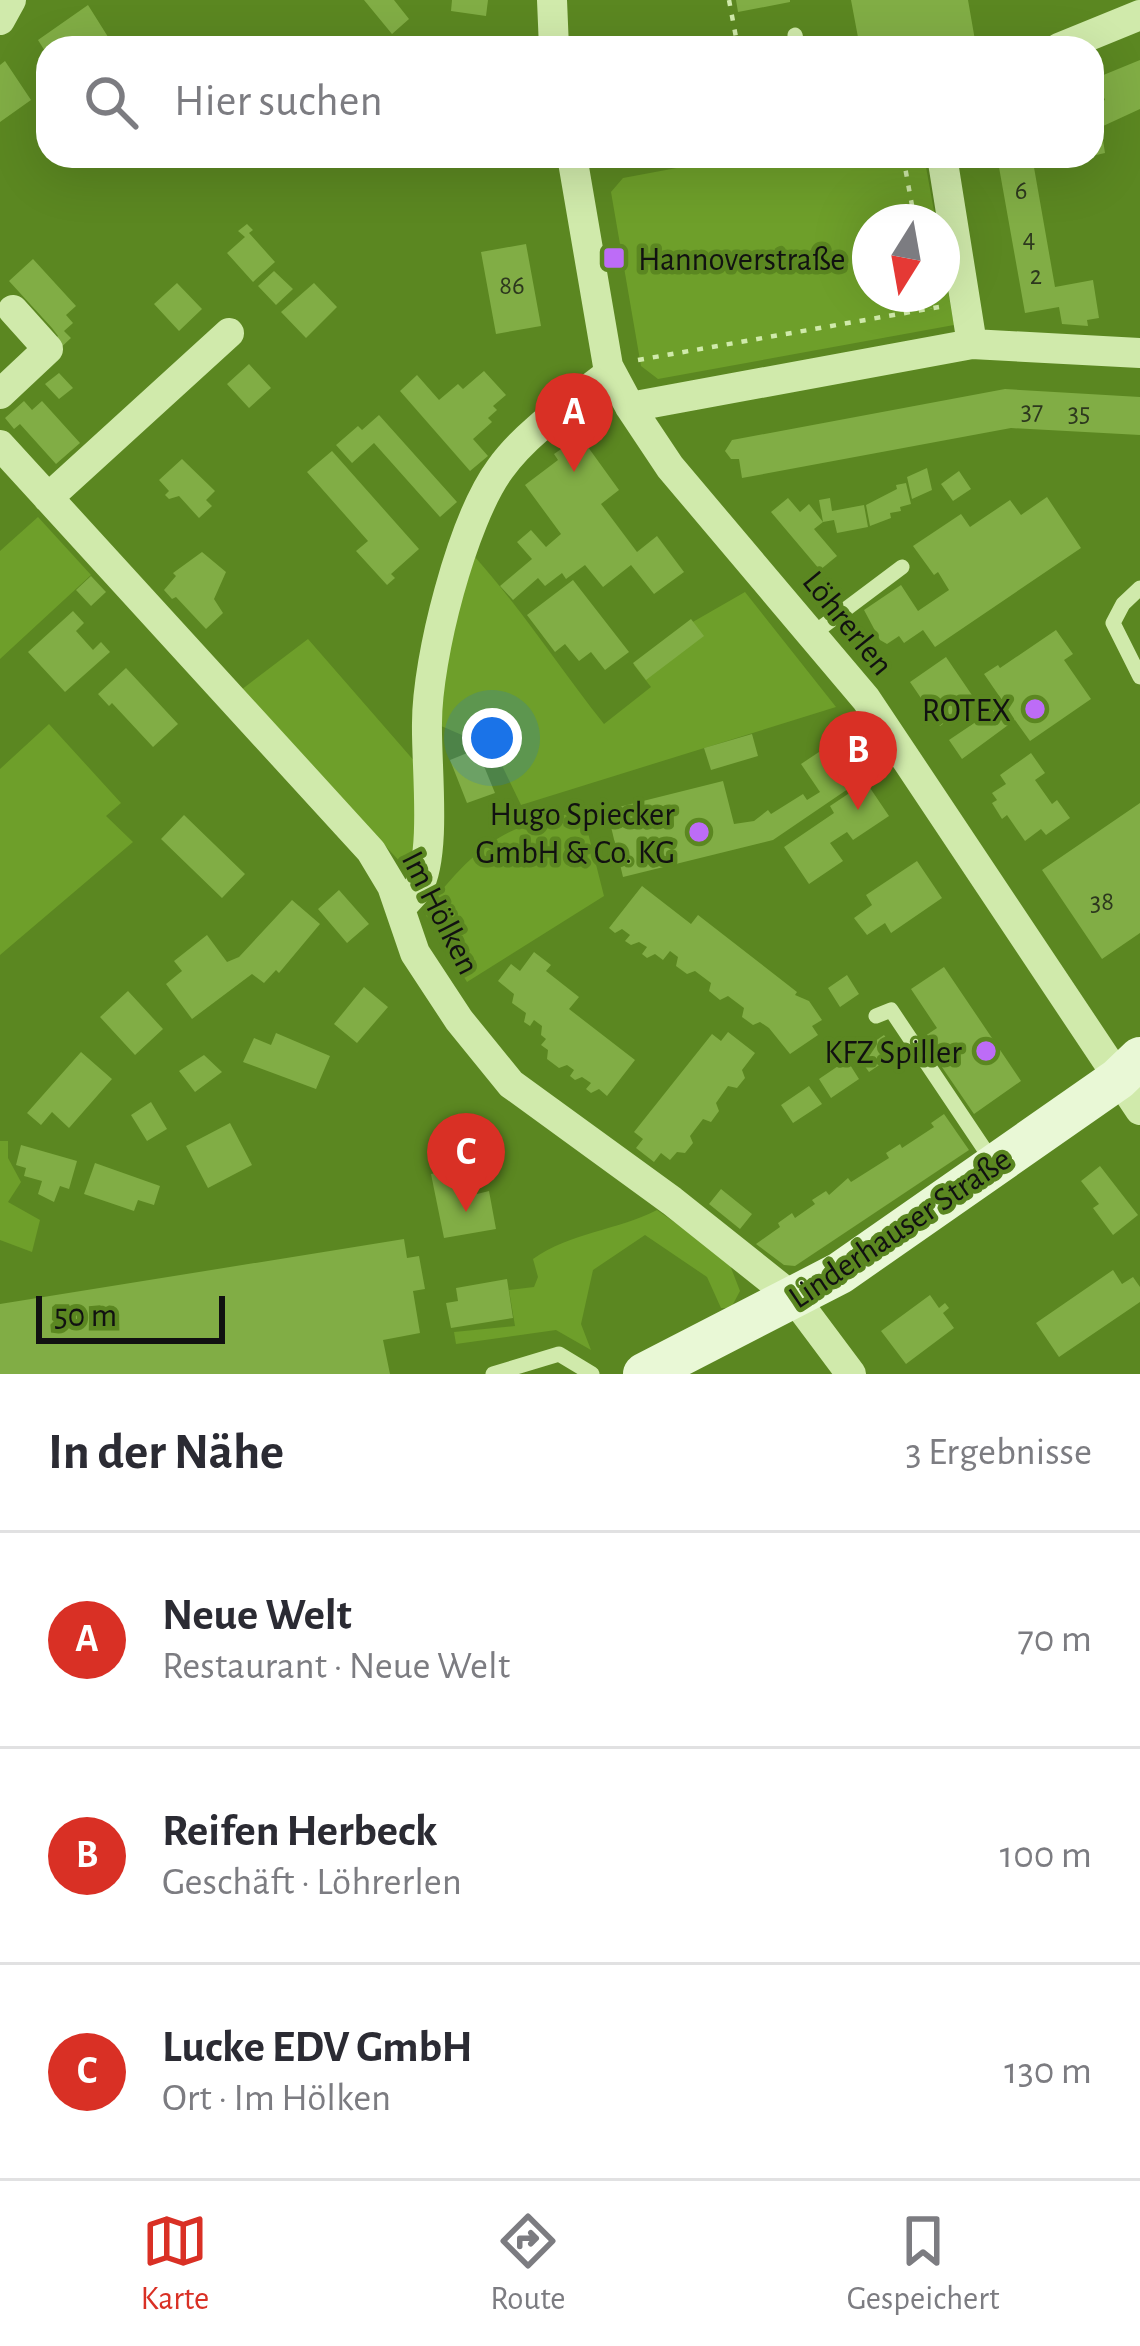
<!DOCTYPE html>
<html lang="de">
<meta charset="utf-8">
<style>
:root{--surface:#fff;--page:#f7f7f7;--text:#2b2b33;--muted:#7c7c81;--line:#e1e1e2;--accent:#d93025}
body{margin:0;font-family:"Alegreya Sans",sans-serif;background:var(--page);color:var(--text)}
.compass{position:absolute;left:852px;top:204px;width:108px;height:108px;border-radius:50%;background:var(--surface);box-shadow:0 12px 48px #0002;rotate:191deg}
.scale{position:absolute;left:36px;bottom:30px;width:189px;box-sizing:border-box;padding-left:12px;border:6px solid #111;border-top:0;font-size:33px;line-height:42px;white-space:nowrap;color:#111;-webkit-text-stroke:9px #5b8721;paint-order:stroke}
.you{position:absolute;left:492px;top:738px;width:42px;height:42px;margin:-30px;border:9px solid #fff;border-radius:50%;background:#1a73e8;box-shadow:0 0 0 18px #1a73e833}
.badge{display:grid;place-items:center;width:78px;height:78px;border-radius:50%;background:var(--accent);color:#fff;font-size:39px;font-weight:700}
.pin{position:absolute;translate:-50% -99px;filter:drop-shadow(0 3px 6px #0008)}
.pin::after{content:'';position:absolute;top:63px;width:42px;height:36px;background:inherit;clip-path:polygon(0 0,100% 0,50% 100%)}
.list{margin:0;padding:0;list-style:none}
h2{display:flex;justify-content:space-between;align-items:center;height:156px;margin:0;padding:0 48px;font-size:51px}
h2 small{font-size:39px;font-weight:400;color:var(--muted)}
.list li{display:grid;grid-template-columns:78px 1fr auto;gap:36px;align-items:center;box-sizing:border-box;height:216px;padding:0 48px;border-top:3px solid var(--line)}
.list b{display:block;font-size:45px;white-space:nowrap}
.list p{margin:0;font-size:39px;white-space:nowrap;color:var(--muted)}
.list em{font-size:39px;font-style:normal;color:var(--muted)}
.icon{flex:none;width:66px;height:66px;fill:none;stroke:currentColor;stroke-width:2;stroke-linecap:round;stroke-linejoin:round}
.map{position:relative;flex:none;width:1140px;height:1374px;overflow:hidden}
.search{position:absolute;background:var(--surface);box-shadow:0 12px 48px #0002;left:36px;right:36px;top:36px;height:132px;display:flex;align-items:center;gap:30px;box-sizing:border-box;padding:0 42px;border-radius:36px;color:var(--muted);font-size:45px}
.sheet{height:804px;background:var(--surface)}
nav{display:flex;justify-content:space-around;align-items:center;box-sizing:border-box;height:168px;border-top:3px solid var(--line);background:var(--surface);font-size:33px;color:var(--muted)}
nav a{display:grid;justify-items:center;gap:6px}
nav .on{color:var(--accent)}
.map>svg:first-child{display:block}
</style>
<div class="map">
<svg width="1140" height="1374" viewBox="0 0 1140 1374">
<rect width="100%" height="100%" fill="#5b8721"/>
<path fill="#6e9f2a" d="M741 156H924L936 222H870V294H942V257L954 325 658 379 641 366 611 192 623 178Z
M38 517 91 575 0 659V551Z
M475 557C523 611 560 669 604 724L651 687 634 665 691 623 745 592 836 707 521 805 494 749 432 722 451 632Z
M308 639 416 763 418 850 403 865 241 690Z
M49 724 121 803 106 816 133 842 0 955V769Z
M570 814 585 821 604 896 467 982 424 912C468 857 497 825 570 814Z
M0 1141H8V1158L21 1182 8 1202 40 1220 32 1252 0 1240Z
M657 1210 728 1260 740 1291 731 1308H721L707 1277 645 1235 593 1270 581 1324 591 1350 556 1330 456 1344 454 1332 515 1326 509 1290 534 1287 538 1277 533 1259C571 1232 616 1231 657 1210Z"/>
<path fill="#81ad45" d="M364 0H394L409 19 392 34Z
M452 0H488L486 16 451 11Z
M736 0H790V2L738 12Z
M851 0H968L976 46 860 48Z
M88 5 115 48H48V56L38 40Z
M1140 60V109L1101 127 1105 153 1092 156V105L1105 100 1099 85 1104 82 1101 76Z
M5 61 31 100 0 122V65Z
M997 156H1032L1055 287 1093 280 1099 318 1087 320 1088 326 1062 324 1059 307 1025 313Z
M247 224 253 230 249 233 275 262 253 282 227 253 245 237 238 231Z
M526 244 541 326 496 334 481 252Z
M33 259 76 306 66 315 73 323 64 331 71 338 56 352 49 345 58 336 52 328 9 281Z
M274 271 293 289 276 305 258 286Z
M177 283 202 309 179 331 154 304Z
M314 283 337 307 306 338 281 312Z
M249 364 271 388 249 408 227 384Z
M484 371 506 395 493 406 497 410 488 418 492 422 473 439 488 456 470 471 400 391 417 375 439 400 458 384 463 389Z
M59 373 73 388 59 399 45 384Z
M1005 389 1140 397V435L1011 428 742 478 739 459H731L725 451 732 440Z
M24 401 32 410 42 401 80 443 56 464 20 424 14 429 5 418Z
M379 415 457 502 440 517 374 443 352 463 336 445 358 426 362 430Z
M580 436 619 490 601 504 637 552 657 536 684 572 654 594 631 565 603 587 585 565 566 579 562 573 545 586 538 578 513 600 500 586 532 559 517 542 531 530 546 547 561 534 525 485 558 460 554 454Z
M332 451 419 549 391 574 395 578 387 585 356 551 368 541 307 472Z
M182 459 215 491 206 500 212 506 199 518 179 496 169 499 165 495 169 491 159 480Z
M927 468 932 490 912 499 907 477Z
M959 471 971 489 953 501 941 484Z
M906 483 911 504 900 507 901 511 890 513 891 518 870 526 866 505 897 489 896 485Z
M1047 497 1081 548 935 647 923 630 904 643 899 636 887 644 880 640 864 610 901 585 918 611 949 590 938 572 934 575 913 546 961 514 970 527 1010 500 1021 515Z
M788 498 800 512 809 504 823 522 814 529 837 556 820 570 771 512Z
M830 498 832 511 864 505 868 527 837 533 834 520 823 522 819 500Z
M202 552 226 572 214 599 223 613 206 629 176 597 172 599 164 590 176 576 173 573Z
M91 576 106 592 91 606 76 590Z
M573 580 629 652 605 670 591 652 579 661 565 644 555 652 527 615Z
M73 611 84 623 76 631 93 650 101 642 110 652 65 692 28 652Z
M691 619 704 636 646 680 633 663Z
M1056 630 1073 654 1064 660 1091 699 1030 741 1015 720 962 759 949 740 1004 703 984 674 998 665 1000 668Z
M946 657 976 701 940 726 910 682Z
M126 668 178 724 153 747 112 703 109 706 98 694Z
M752 734 758 756 711 770 704 748Z
M829 739 843 741 841 748 858 773 863 770 867 776 773 840 623 877 607 810 723 781 734 824 754 821 768 810 771 814 803 794 807 800 820 792 801 764 828 746Z
M477 749 495 793 467 803 450 760Z
M1031 753 1045 773 1035 780 1052 804 1057 800 1070 818 1046 835 1041 829 1025 841 1007 815 1002 819 992 803 997 800 992 793 1006 784 1000 775Z
M866 782 889 816 853 840 847 832 830 843 843 861 809 884 784 847 834 813 830 806Z
M1140 803V933L1102 959 1042 870Z
M184 815 245 874 222 898 161 839Z
M917 861 942 898 891 933 885 923 867 935 854 918 872 905 866 895Z
M642 886 691 924 698 915 797 992 795 995 809 1001 822 1020 812 1026 818 1035 790 1054 769 1028 760 1022 753 1025 742 1017 744 1008 728 996 720 1000 709 991 711 983 695 971 687 974 676 966 678 957 670 951 663 960 655 954 647 958 642 954 647 947 639 942 631 945 625 941 630 935 622 929 615 933 609 928Z
M339 890 369 924 347 943 318 909Z
M292 900 320 924 279 973 276 970 264 983 252 974 192 1019 166 984 182 971 174 961 207 935 227 962 239 957Z
M534 952 551 965 546 971 579 997 569 1009 635 1060 607 1096 599 1089 591 1093 586 1089 591 1083 582 1077 575 1080 570 1076 574 1070 567 1065 559 1068 547 1059 548 1050 541 1045 546 1039 541 1035 542 1026 534 1020 530 1026 524 1022 526 1013 512 1003 514 994 498 981 511 964 520 971Z
M944 967 1021 1081 974 1114 922 1038 937 1028 911 989Z
M847 975 859 994 840 1007 828 988Z
M364 987 388 1007 357 1043 334 1024Z
M128 991 163 1029 135 1055 100 1017Z
M728 1032 755 1053 742 1070 745 1078 737 1088 728 1086 716 1103 719 1111 711 1122 703 1119 690 1136 693 1143 685 1153 677 1152 670 1160 661 1153 654 1162 636 1148 643 1139 634 1132 712 1034 721 1041Z
M276 1033 330 1056 316 1089 243 1062 254 1038 271 1045Z
M884 1035 897 1053 869 1072 856 1054Z
M81 1052 112 1079 69 1128 52 1112 41 1125 27 1113Z
M204 1055 222 1072 195 1092 179 1071Z
M847 1060 859 1079 831 1098 819 1079Z
M809 1086 822 1104 793 1123 781 1105Z
M151 1102 167 1129 147 1141 131 1115Z
M944 1114 969 1150 795 1266 784 1265 756 1244 780 1227 778 1223 792 1213 795 1218 815 1204 812 1200 826 1191 829 1195 848 1178 851 1182 889 1158 886 1153 900 1144 902 1148 934 1127 931 1123Z
M230 1123 252 1165 208 1188 186 1146Z
M21 1145 77 1161 69 1189 60 1186 54 1202 38 1194 42 1181 24 1176 26 1168 16 1165Z
M460 1154 463 1167 471 1165 477 1194 489 1191 496 1229 444 1238 431 1174 442 1172 439 1159Z
M95 1163 160 1186 154 1205 138 1200 134 1211 84 1194Z
M1100 1166 1138 1215 1113 1235 1093 1208 1099 1204 1081 1181Z
M721 1189 752 1214 740 1229 709 1204Z
M404 1239 407 1258 419 1256 425 1289 413 1291 420 1333 383 1340 390 1374H0V1304Z
M1113 1270 1122 1284 1133 1277 1140 1287V1302L1059 1357 1036 1323Z
M507 1279 513 1318 451 1328 446 1303 458 1301 456 1288Z
M930 1295 939 1308 945 1303 949 1308 943 1313 954 1328 906 1364 881 1331Z"/>
<g fill="none" stroke-linecap="round" stroke-linejoin="round">
<path stroke="#d0eaab" stroke-width="4.5" stroke-dasharray="6 9" stroke-linecap="butt" d="M729 0 738 48
M784 156 786 163 823 156
M903 156 915 222
M928 294 930 309
M638 360 939 307"/>
<path stroke="#d0eaab" stroke-width="15" d="M795 35 798 48
M1140 588 1123 604 1113 623 1140 677
M814 633 902 567
M876 1016 891 1010 993 1162
M493 1374 559 1354 592 1374"/>
<path stroke="#d0eaab" stroke-width="30" d="M552 0 554 48
M0 20 11 0
M1059 48 1140 15
M572 156 608 366 630 407 670 467 866 699 1140 1110
M942 156 972 344
M0 394 48 349 13 310
M630 407 972 344 1140 353
M0 445 371 851 392 886 415 953 459 1020 511 1084 672 1201 795 1299 851 1374
M48 498 229 333
M400 909C405 902 413 895 418 888 437 854 426 764 427 723 427 658 462 521 500 469 528 430 573 402 611 372"/>
<path stroke="#e9f8d6" stroke-width="42" d="M644 1374 840 1273 1118 1079 1140 1058"/>
</g>
<g fill="#bd6cf7" stroke="#5b8721" stroke-width="4.5">
<rect x="602" y="246" width="24" height="24" rx="6"/>
<circle cx="1035" cy="709" r="12"/>
<circle cx="699" cy="832" r="12"/>
<circle cx="986" cy="1051" r="12"/>
</g>
<g text-anchor="middle" stroke-width="9" stroke-linejoin="round" paint-order="stroke">
<g font-size="27" fill="#2d381e">
<text x="1021" y="199">6</text>
<text x="1029" y="247">4</text>
<text x="1036" y="284">2</text>
<text x="512" y="294">86</text>
<text x="1032" y="419">37</text>
<text x="1079" y="421">35</text>
<text x="1102" y="910">38</text>
</g>
<g font-size="33" fill="#111" stroke="#5b8721" text-anchor="end">
<text x="638" y="270" text-anchor="start">Hannoverstraße</text>
<text x="1011" y="721">ROTEX</text>
<text x="675" y="825">Hugo Spiecker<tspan x="675" dy="38">GmbH &amp; Co. KG</tspan></text>
<text x="962" y="1063">KFZ Spiller</text>
</g>
<g font-size="33" fill="#111" stroke="#5b8721">
<text transform="translate(849 622) rotate(51)" y="12">Löhrerlen</text>
<text transform="translate(442 912) rotate(63)" y="12">Im Hölken</text>
<text transform="translate(899 1227) rotate(-34)" y="12">Linderhauser Straße</text>
</g>
</g>
</svg>
<svg class="compass" viewBox="-18 -18 36 36"><path d="M0-13l5 13h-10z" fill="#e53935"/><path d="M0 13l5-13h-10z" fill="#7c7c81"/></svg>
<div class="scale">50 m</div>
<div class="you"></div>
<div class="pin badge" style="left:574px;top:472px">A</div>
<div class="pin badge" style="left:858px;top:810px">B</div>
<div class="pin badge" style="left:466px;top:1212px">C</div>
<div class="search"><svg class="icon" aria-label="search" viewBox="0 0 24 24"><circle cx="10" cy="10" r="6"/><path d="M15 15l6 6"/></svg>Hier suchen</div>
</div>
<section class="sheet">
<h2>In der Nähe<small>3 Ergebnisse</small></h2>
<ul class="list">
<li><span class="badge">A</span><div><b>Neue Welt</b><p>Restaurant · Neue Welt</p></div><em>70 m</em></li>
<li><span class="badge">B</span><div><b>Reifen Herbeck</b><p>Geschäft · Löhrerlen</p></div><em>100 m</em></li>
<li><span class="badge">C</span><div><b>Lucke EDV GmbH</b><p>Ort · Im Hölken</p></div><em>130 m</em></li>
</ul>
</section>
<nav>
<a class="on"><svg class="icon" aria-label="map" viewBox="0 0 24 24"><path d="M3 6l6-2 6 2 6-2v14l-6 2-6-2-6 2zM9 4v14M15 6v14"/></svg>Karte</a>
<a><svg class="icon" aria-label="directions" viewBox="0 0 24 24"><path d="M12 3l9 9-9 9-9-9zM9 14v-3h6M13 9l2 2-2 2"/></svg>Route</a>
<a><svg class="icon" aria-label="saved" viewBox="0 0 24 24"><path d="M7 4h10v16l-5-4-5 4z"/></svg>Gespeichert</a>
</nav>
